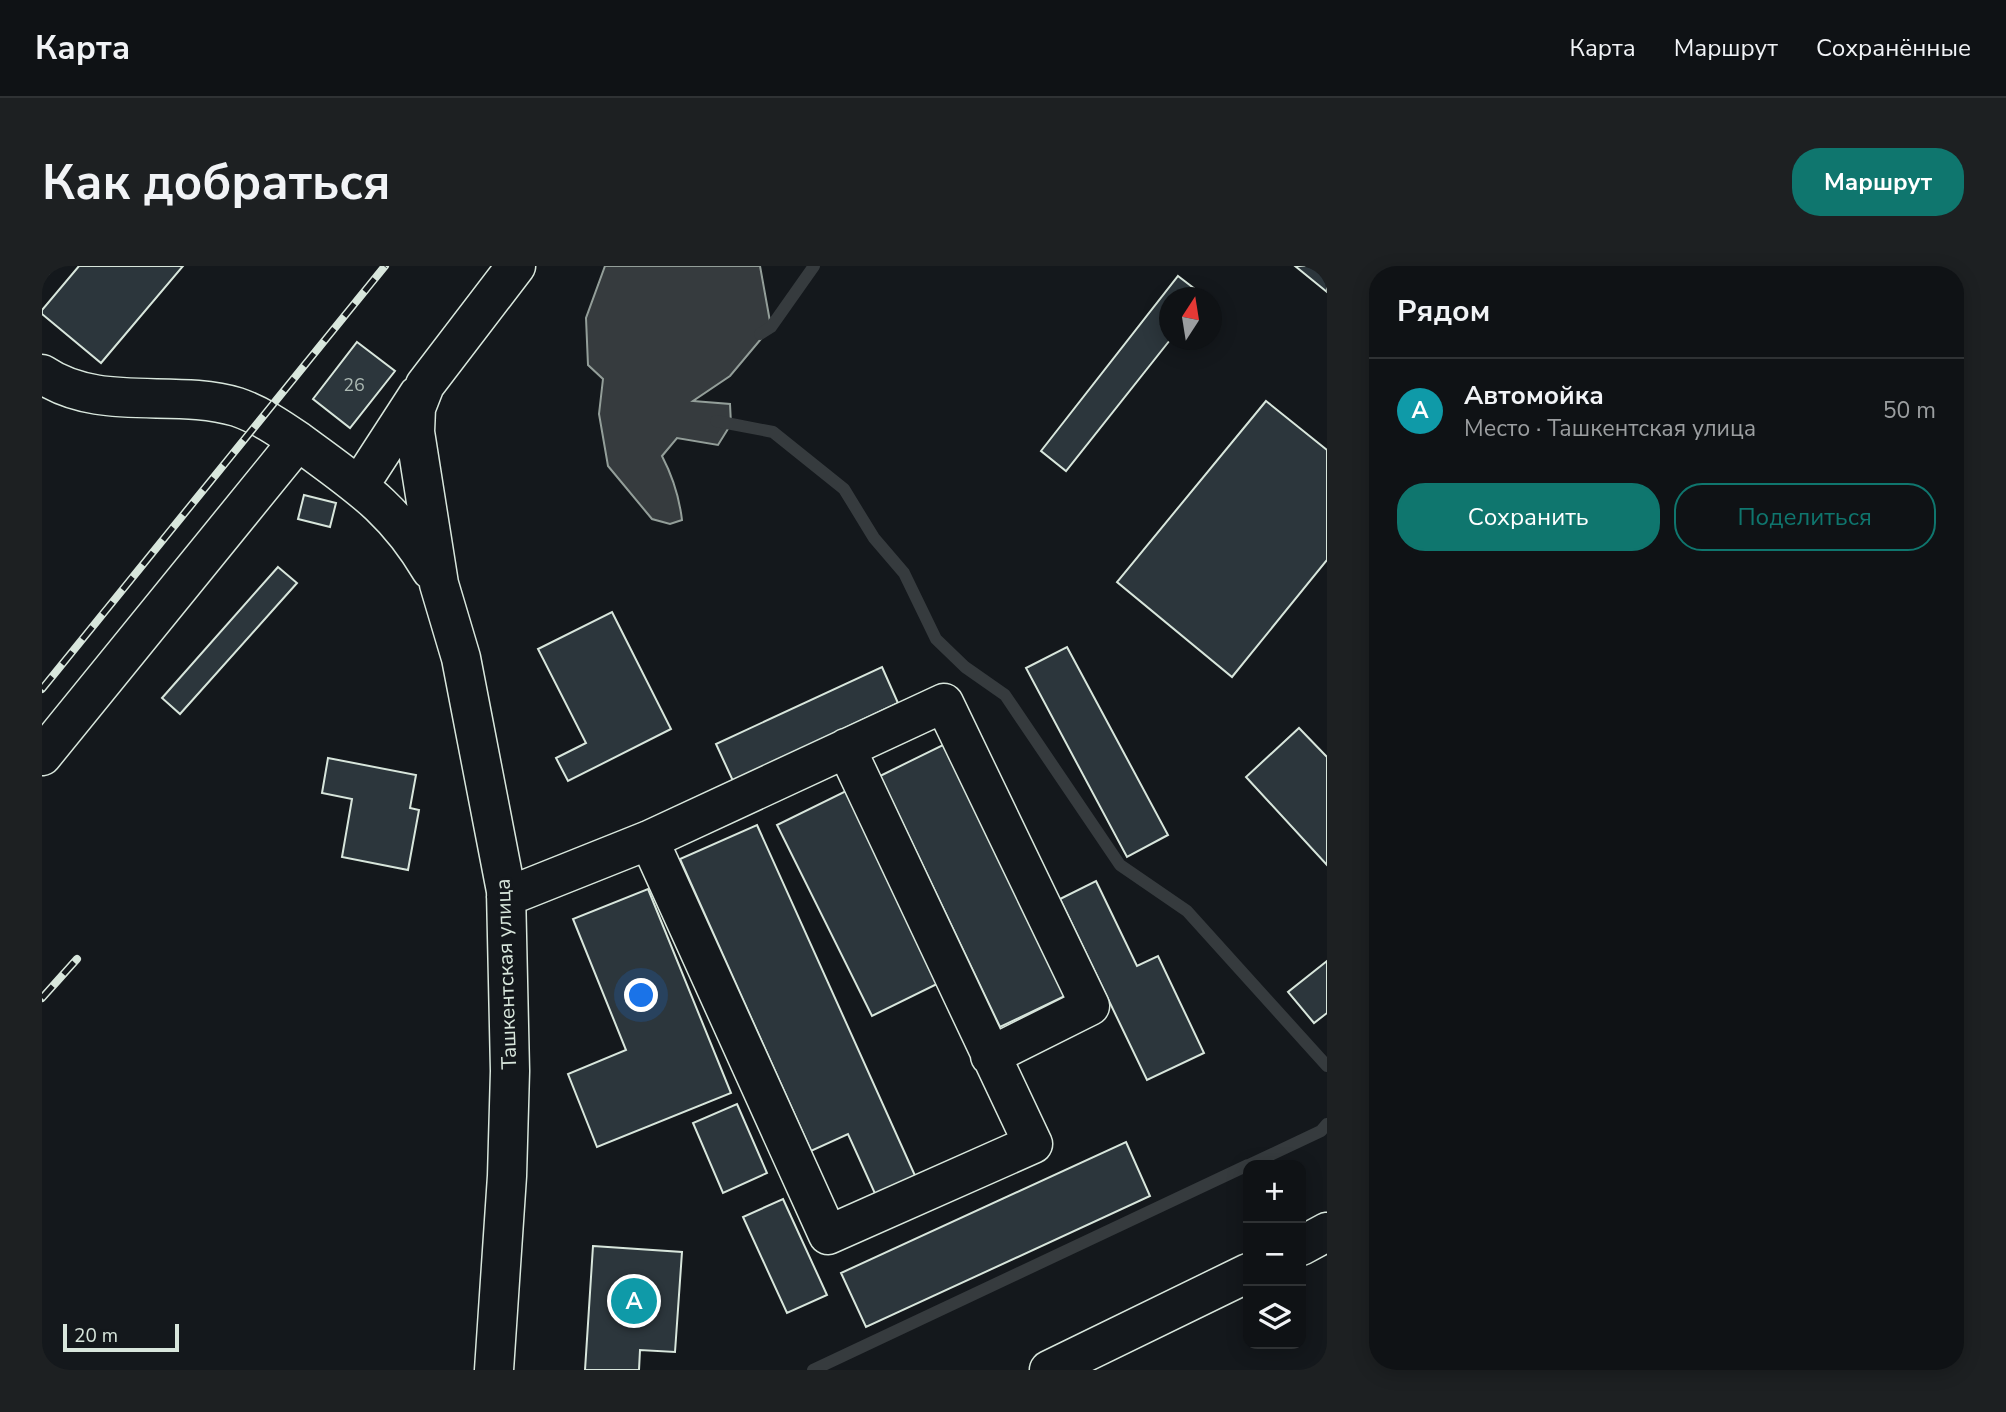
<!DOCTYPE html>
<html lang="ru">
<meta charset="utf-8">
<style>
:root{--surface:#0f1215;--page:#1d2022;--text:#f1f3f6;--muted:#9b9ea0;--line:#2f3234;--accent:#0f766e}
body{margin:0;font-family:"Nunito Sans",sans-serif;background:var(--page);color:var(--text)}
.controls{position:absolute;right:21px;bottom:21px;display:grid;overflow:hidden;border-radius:14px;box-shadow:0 4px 18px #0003}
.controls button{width:63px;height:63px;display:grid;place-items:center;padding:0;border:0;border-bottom:2px solid var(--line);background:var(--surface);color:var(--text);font:35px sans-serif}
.compass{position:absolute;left:1117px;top:21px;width:63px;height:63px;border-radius:50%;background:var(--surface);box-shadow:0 4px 18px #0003;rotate:12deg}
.scale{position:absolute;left:21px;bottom:18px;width:116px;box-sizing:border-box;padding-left:7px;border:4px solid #d8e6dc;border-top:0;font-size:19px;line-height:24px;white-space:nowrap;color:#d8e6dc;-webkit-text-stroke:5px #14181c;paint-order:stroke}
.you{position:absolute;left:600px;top:730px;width:24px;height:24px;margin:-18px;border:5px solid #fff;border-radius:50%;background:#1a73e8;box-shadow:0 0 0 10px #1a73e833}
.badge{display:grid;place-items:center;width:46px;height:46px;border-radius:50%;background:var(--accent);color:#fff;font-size:23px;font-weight:700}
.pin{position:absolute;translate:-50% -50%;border:4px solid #fff;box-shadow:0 2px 7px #0006}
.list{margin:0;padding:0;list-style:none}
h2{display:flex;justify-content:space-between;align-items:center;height:91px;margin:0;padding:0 28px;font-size:30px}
h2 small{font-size:23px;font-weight:400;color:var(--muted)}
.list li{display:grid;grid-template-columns:46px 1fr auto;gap:21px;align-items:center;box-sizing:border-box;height:105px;padding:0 28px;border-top:2px solid var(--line)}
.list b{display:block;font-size:26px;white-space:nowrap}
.list p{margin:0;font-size:23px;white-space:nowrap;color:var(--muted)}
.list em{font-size:23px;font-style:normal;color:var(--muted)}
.actions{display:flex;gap:14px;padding:21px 28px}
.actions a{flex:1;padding:16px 0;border:2px solid var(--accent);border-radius:28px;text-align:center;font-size:24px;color:var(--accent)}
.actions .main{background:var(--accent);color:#fff}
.icon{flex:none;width:38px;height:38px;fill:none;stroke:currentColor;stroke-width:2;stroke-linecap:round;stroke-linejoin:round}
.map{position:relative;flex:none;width:1285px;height:1104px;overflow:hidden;border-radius:28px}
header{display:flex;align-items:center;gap:42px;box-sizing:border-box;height:98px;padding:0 35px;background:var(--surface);border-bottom:2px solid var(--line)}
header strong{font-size:33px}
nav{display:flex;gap:38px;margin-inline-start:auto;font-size:24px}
.intro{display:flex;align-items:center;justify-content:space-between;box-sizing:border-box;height:168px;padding:0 42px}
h1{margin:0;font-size:49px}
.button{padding:18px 32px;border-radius:28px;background:var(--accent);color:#fff;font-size:24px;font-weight:700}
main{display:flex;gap:42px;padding:0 42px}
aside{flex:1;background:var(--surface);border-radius:28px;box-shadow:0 4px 18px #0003}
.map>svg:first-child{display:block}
</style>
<header>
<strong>Карта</strong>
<nav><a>Карта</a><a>Маршрут</a><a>Сохранённые</a></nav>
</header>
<div class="intro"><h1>Как добраться</h1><a class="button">Маршрут</a></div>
<main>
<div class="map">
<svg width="1285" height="1104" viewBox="0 0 1285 1104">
<rect width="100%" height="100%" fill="#14181c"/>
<path fill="#363b3e" stroke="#939e99" stroke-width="2" d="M563 0H718L729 61 688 110 651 135 688 138 689 158 676 179 635 172 620 190C631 211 637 229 640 254L628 258 610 253 566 200 557 148 561 113 546 99 544 52Z"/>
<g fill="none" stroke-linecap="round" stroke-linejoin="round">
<path stroke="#363b3e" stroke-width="12" d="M718 68 729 61 772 0
M674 155 731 166 802 223 832 272 862 307 894 373 923 401 963 429 1078 599 1145 645 1285 800
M1207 899 1279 865 1285 858
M771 1104 1206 899"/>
</g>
<path fill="#2c363c" stroke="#d8e6dc" stroke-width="2" d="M37 0H141L59 97 0 48V44Z
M1253 0H1285V26Z
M1136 10 1162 30 1128 32V74L1024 205 999 185Z
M315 76 353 105 308 162 271 133Z
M1224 135 1285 184V294L1190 411 1075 316Z
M262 229 294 237 288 261 256 253Z
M236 301 255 317 138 448 120 432Z
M570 346 629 463 526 515 514 492 544 477 496 383Z
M1025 381 1126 569 1085 591 984 402Z
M840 401 856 437 691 515 674 478Z
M1257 462 1285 491V599L1204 511Z
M905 477 1025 729 958 761 838 510Z
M286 492 374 509 368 542 377 544 366 604 300 591 310 533 280 527Z
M804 525 899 716 830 750 735 559Z
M715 559 875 914 835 932 806 868 769 885 638 593Z
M1054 615 1095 700 1116 690 1162 787 1105 814 1018 633Z
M606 623 689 827 555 881 526 808 584 784 531 653Z
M1285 695V747L1272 757 1246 726Z
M695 838 725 907 681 927 651 857Z
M1084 876 1108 930 824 1061 799 1007Z
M741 933 785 1029 745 1047 701 951Z
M551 980 640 986 633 1086 598 1084 597 1104H543Z"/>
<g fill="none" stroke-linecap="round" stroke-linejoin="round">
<g stroke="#d8e6dc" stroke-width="41">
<path id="minor" d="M0 108C57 147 133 122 195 141 218 149 237 162 256 175
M317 220 376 129
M0 490 256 175C314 218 352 241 389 304
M607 574 786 969 991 878 804 482
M464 631 607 574 902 437 1048 740 948 790
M452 1104 465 910 468 805 464 625 419 392 397 318 373 166 374 142 383 119 474 0"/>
</g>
<g stroke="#d8e6dc" stroke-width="41">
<path id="major" d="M1259 980 1285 966
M1007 1104 1206 1007"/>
</g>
<use href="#minor" stroke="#14181c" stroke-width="38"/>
<use href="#major" stroke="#14181c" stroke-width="38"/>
<g stroke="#d8e6dc" stroke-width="8">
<path id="rail" d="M0 11 9 0
M0 423 343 0
M0 732 35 693"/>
</g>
<use href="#rail" stroke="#14181c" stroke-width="5" stroke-dasharray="16" stroke-linecap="butt"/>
</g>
<g text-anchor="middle" stroke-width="5" stroke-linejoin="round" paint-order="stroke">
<g font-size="18" fill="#adbab4">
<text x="312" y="125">26</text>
</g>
<g font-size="21" fill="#d8e6dc" stroke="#14181c">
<text transform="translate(464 708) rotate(-92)" y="7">Ташкентская улица</text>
</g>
</g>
</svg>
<div class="controls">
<button>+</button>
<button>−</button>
<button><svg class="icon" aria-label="layers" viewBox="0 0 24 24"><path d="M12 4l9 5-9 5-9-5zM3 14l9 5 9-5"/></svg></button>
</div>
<svg class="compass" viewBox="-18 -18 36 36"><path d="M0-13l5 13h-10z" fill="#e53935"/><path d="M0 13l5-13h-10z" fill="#9b9ea0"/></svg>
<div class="scale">20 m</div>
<div class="you"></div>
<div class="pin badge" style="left:592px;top:1035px;background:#0f9aa8">A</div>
</div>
<aside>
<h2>Рядом<small></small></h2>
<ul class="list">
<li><span class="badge" style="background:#0f9aa8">A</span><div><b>Автомойка</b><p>Место · Ташкентская улица</p></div><em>50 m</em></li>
</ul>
<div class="actions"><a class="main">Сохранить</a><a>Поделиться</a></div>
</aside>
</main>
